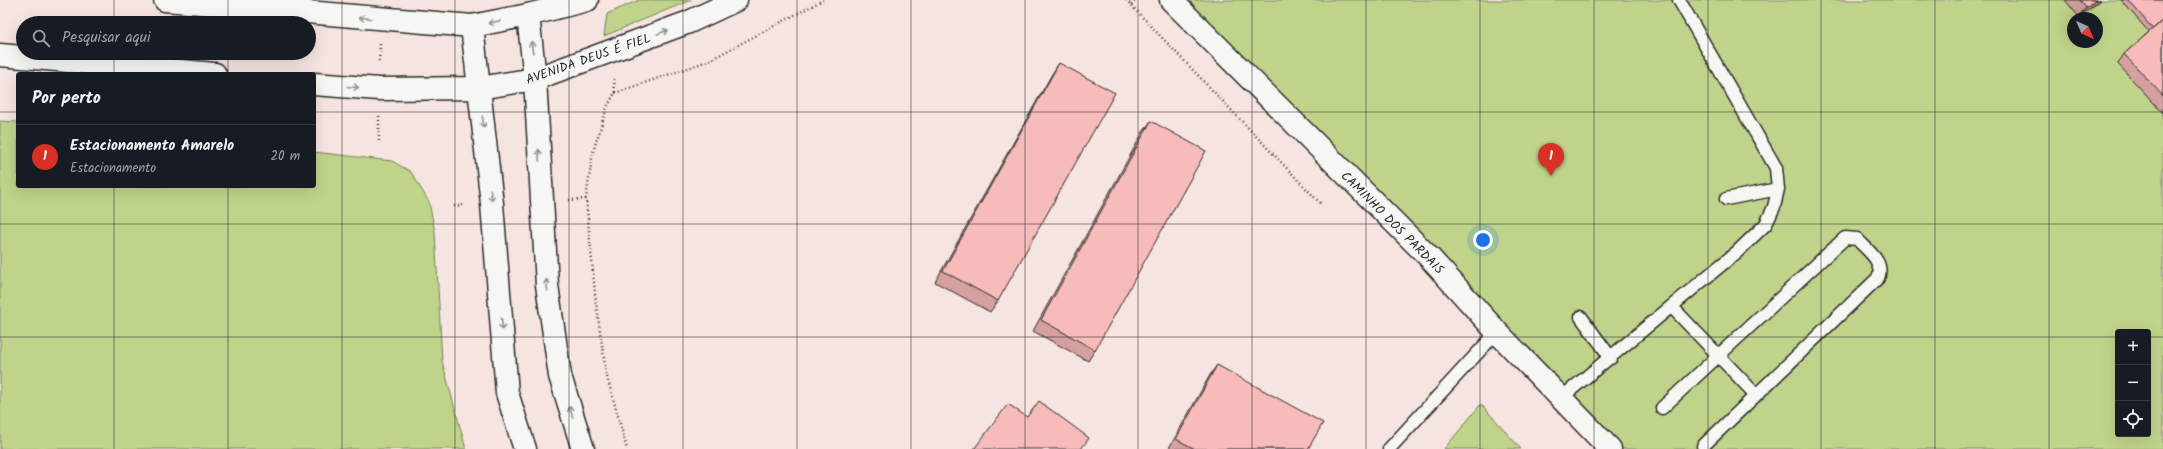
<!DOCTYPE html>
<html lang="pt">
<meta charset="utf-8">
<style>
:root{--surface:#171b24;--page:#20242c;--text:#f1f3f6;--muted:#9ea1a6;--line:#363941;--accent:#d93025}
body{margin:0;font-family:Kalam,sans-serif;background:var(--page);color:var(--text)}
.controls{position:absolute;right:12px;bottom:12px;display:grid;overflow:hidden;border-radius:4px;box-shadow:0 4px 16px #0002}
.controls button{width:36px;height:36px;display:grid;place-items:center;padding:0;border:0;border-bottom:1px solid var(--line);background:var(--surface);color:var(--text);font:20px sans-serif}
.compass{position:absolute;left:2067px;top:12px;width:36px;height:36px;border-radius:50%;background:var(--surface);box-shadow:0 4px 16px #0002;rotate:136deg}
.you{position:absolute;left:1483px;top:240px;width:14px;height:14px;margin:-10px;border:3px solid #fff;border-radius:50%;background:#1a73e8;box-shadow:0 0 0 6px #1a73e833}
.badge{display:grid;place-items:center;width:26px;height:26px;border-radius:50%;background:var(--accent);color:#fff;font-size:13px;font-weight:700}
.pin{position:absolute;translate:-50% -33px;filter:drop-shadow(0 1px 2px #0008)}
.pin::after{content:'';position:absolute;top:21px;width:14px;height:12px;background:inherit;clip-path:polygon(0 0,100% 0,50% 100%)}
.list{margin:0;padding:0;list-style:none}
h2{display:flex;justify-content:space-between;align-items:center;height:52px;margin:0;padding:0 16px;font-size:17px}
h2 small{font-size:13px;font-weight:400;color:var(--muted)}
.list li{display:grid;grid-template-columns:26px 1fr auto;gap:12px;align-items:center;box-sizing:border-box;height:64px;padding:0 16px;border-top:1px solid var(--line)}
.list b{display:block;font-size:15px;white-space:nowrap}
.list p{margin:0;font-size:13px;white-space:nowrap;color:var(--muted)}
.list em{font-size:13px;font-style:normal;color:var(--muted)}
.icon{flex:none;width:22px;height:22px;fill:none;stroke:currentColor;stroke-width:2;stroke-linecap:round;stroke-linejoin:round}
.map{position:relative;flex:none;width:2163px;height:449px;overflow:hidden}
.search{position:absolute;background:var(--surface);box-shadow:0 4px 16px #0002;left:16px;top:16px;width:300px;height:44px;display:flex;align-items:center;gap:10px;box-sizing:border-box;padding:0 14px;border-radius:22px;color:var(--muted);font-size:15px}
.panel{position:absolute;background:var(--surface);box-shadow:0 4px 16px #0002;left:16px;top:72px;width:300px;height:116px;border-radius:4px}
.map>svg:first-child{display:block}
</style>
<div class="map">
<svg width="2163" height="449" viewBox="0 0 2163 449">
<rect width="100%" height="100%" fill="#f6e4e1"/>
<filter id="ink" filterUnits="userSpaceOnUse"><feTurbulence type="fractalNoise" baseFrequency=".025" numOctaves="2"/><feDisplacementMap in="SourceGraphic" scale="8" xChannelSelector="R" yChannelSelector="G"/><feConvolveMatrix kernelMatrix="1 2 1 2 8 2 1 2 1" color-interpolation-filters="sRGB"/></filter>
<g filter="url(#ink)">
<path fill="#bfd48a" stroke="#75805a" fill-rule="evenodd" d="M639 0H691L604 36 607 14Z
M1171 0H2163V449H1610ZM2073 18H2097V42H2073ZM2118 332H2148V434H2118Z
M0 121 18 122V186H314V152L392 161 411 172 429 202 435 232 442 361 466 449H0Z
M1481 404 1521 449H1444Z"/>
<g fill="none" stroke-linecap="round" stroke-linejoin="round">
<g stroke="#2b2b2b" stroke-width="15">
<path id="service" d="M1726 199 1778 189
M1672 307 1756 395
M1581 317 1611 358
M1561 398 1737 252 1766 224 1774 207 1778 189 1776 168 1679 0
M1662 408 1845 238 1857 239C1867 250 1885 262 1878 278L1703 446
M1389 449 1497 332"/>
</g>
<g stroke="#2b2b2b" stroke-width="25">
<path id="minor" d="M1171 0 1429 257 1497 332 1610 449"/>
</g>
<g stroke="#2b2b2b" stroke-width="25">
<path id="tertiary" d="M528 15 535 79 547 285 560 376 583 449
M472 26 492 204 507 393 525 449"/>
</g>
<g stroke="#2b2b2b" stroke-width="25">
<path id="secondary" d="M165 0 472 26 528 15 587 0
M0 55 215 74
M314 84 379 89 479 88 535 79 689 22 736 0"/>
</g>
<path stroke="#2b2b2b" stroke-width="2.5" stroke-dasharray="1 3" stroke-linecap="butt" d="M1126 0 1322 205
M1131 5 1136 0
M379 61 380 44
M614 79 615 93 607 107 593 152 586 199 596 303 606 373 627 449
M615 93 708 61 823 0
M379 116V143
M569 200 586 199
M454 206 466 205"/>
<use href="#service" stroke="#f6f6f2" stroke-width="12"/>
<use href="#minor" stroke="#f6f6f2" stroke-width="22"/>
<use href="#tertiary" stroke="#f6f6f2" stroke-width="22"/>
<use href="#secondary" stroke="#f6f6f2" stroke-width="22"/>
</g>
<path fill="#d4a1a0" stroke="#2b2b2b" d="M2065 0H2101L2079 17Z
M2121 0H2163V113L2118 64 2124 54 2149 32Z
M1059 63 998 301 990 312 935 282 1052 74Z
M1151 121 1095 350 1088 361 1033 331 1143 132Z
M1217 365 1308 449H1171L1169 448 1210 375Z"/>
<path fill="#ad8382" stroke="#2b2b2b" d="M2096 0H2101L2079 17 2086 8Z"/>
<path fill="#f7bbba" stroke="#2b2b2b" d="M2080 0H2096L2086 8Z
M2128 0H2163V20L2153 29Z
M2163 20V96L2124 54Z
M1059 63 1115 93 998 301 943 271Z
M1151 121 1206 151 1095 350 1041 320Z
M1217 365 1323 423 1308 449H1195L1176 439Z
M1039 401 1089 438 1081 449H974L1008 404 1027 417Z"/>
<defs><path id="oneway-shaft" d="M-6 0H5M1.5-3L5.5 0L1.5 3" fill="none" stroke-width="1.6" stroke-linecap="round" stroke-linejoin="round"/></defs>
<g stroke="#90908e">
<use href="#oneway-shaft" transform="translate(365 18) rotate(-175)"/>
<use href="#oneway-shaft" transform="translate(494 22) rotate(169)"/>
<use href="#oneway-shaft" transform="translate(663 32) rotate(-20)"/>
<use href="#oneway-shaft" transform="translate(532 47) rotate(-97)"/>
<use href="#oneway-shaft" transform="translate(353 87) rotate(5)"/>
<use href="#oneway-shaft" transform="translate(483 122) rotate(84)"/>
<use href="#oneway-shaft" transform="translate(539 155) rotate(-93)"/>
<use href="#oneway-shaft" transform="translate(491 195) rotate(83)"/>
<use href="#oneway-shaft" transform="translate(547 285) rotate(-96)"/>
<use href="#oneway-shaft" transform="translate(502 324) rotate(86)"/>
<use href="#oneway-shaft" transform="translate(571 412) rotate(-108)"/>
</g>
</g>
<path fill="none" stroke="#2b2b2b" stroke-width="1" stroke-opacity="0.55" d="M114 0V23M228 0V23M342 0V449M455 0V449M569 0V449M683 0V449M797 0V449M911 0V449M1025 0V449M1138 0V449M1252 0V449M1366 0V449M1480 0V449M1594 0V449M1708 0V449M1821 0V449M1935 0V449M2049 0V449M114 53V74M228 53V74M0 112H18M314 112H2163M114 186V449M228 186V449M0 224H2163M0 337H2118M2148 337H2163"/>
<g text-anchor="middle" stroke-width="3" stroke-linejoin="round" paint-order="stroke">
<g font-size="13" fill="#2b2b2b" stroke="#f6f6f2">
<text transform="translate(588 58) rotate(-19)" y="5">AVENIDA DEUS É FIEL</text>
<text transform="translate(1393 222) rotate(45)" y="5">CAMINHO DOS PARDAIS</text>
</g>
</g>
</svg>
<div class="controls">
<button>+</button>
<button>−</button>
<button><svg class="icon" aria-label="locate" viewBox="0 0 24 24"><circle cx="12" cy="12" r="6"/><path d="M12 2v4M12 18v4M2 12h4M18 12h4"/></svg></button>
</div>
<svg class="compass" viewBox="-18 -18 36 36"><path d="M0-13l5 13h-10z" fill="#e53935"/><path d="M0 13l5-13h-10z" fill="#9ea1a6"/></svg>
<div class="you"></div>
<div class="pin badge" style="left:1551px;top:176px">1</div>
<div class="search"><svg class="icon" aria-label="search" viewBox="0 0 24 24"><circle cx="10" cy="10" r="6"/><path d="M15 15l6 6"/></svg>Pesquisar aqui</div>
<section class="panel">
<h2>Por perto<small></small></h2>
<ul class="list">
<li><span class="badge">1</span><div><b>Estacionamento Amarelo</b><p>Estacionamento</p></div><em>20 m</em></li>
</ul>
</section>
</div>
